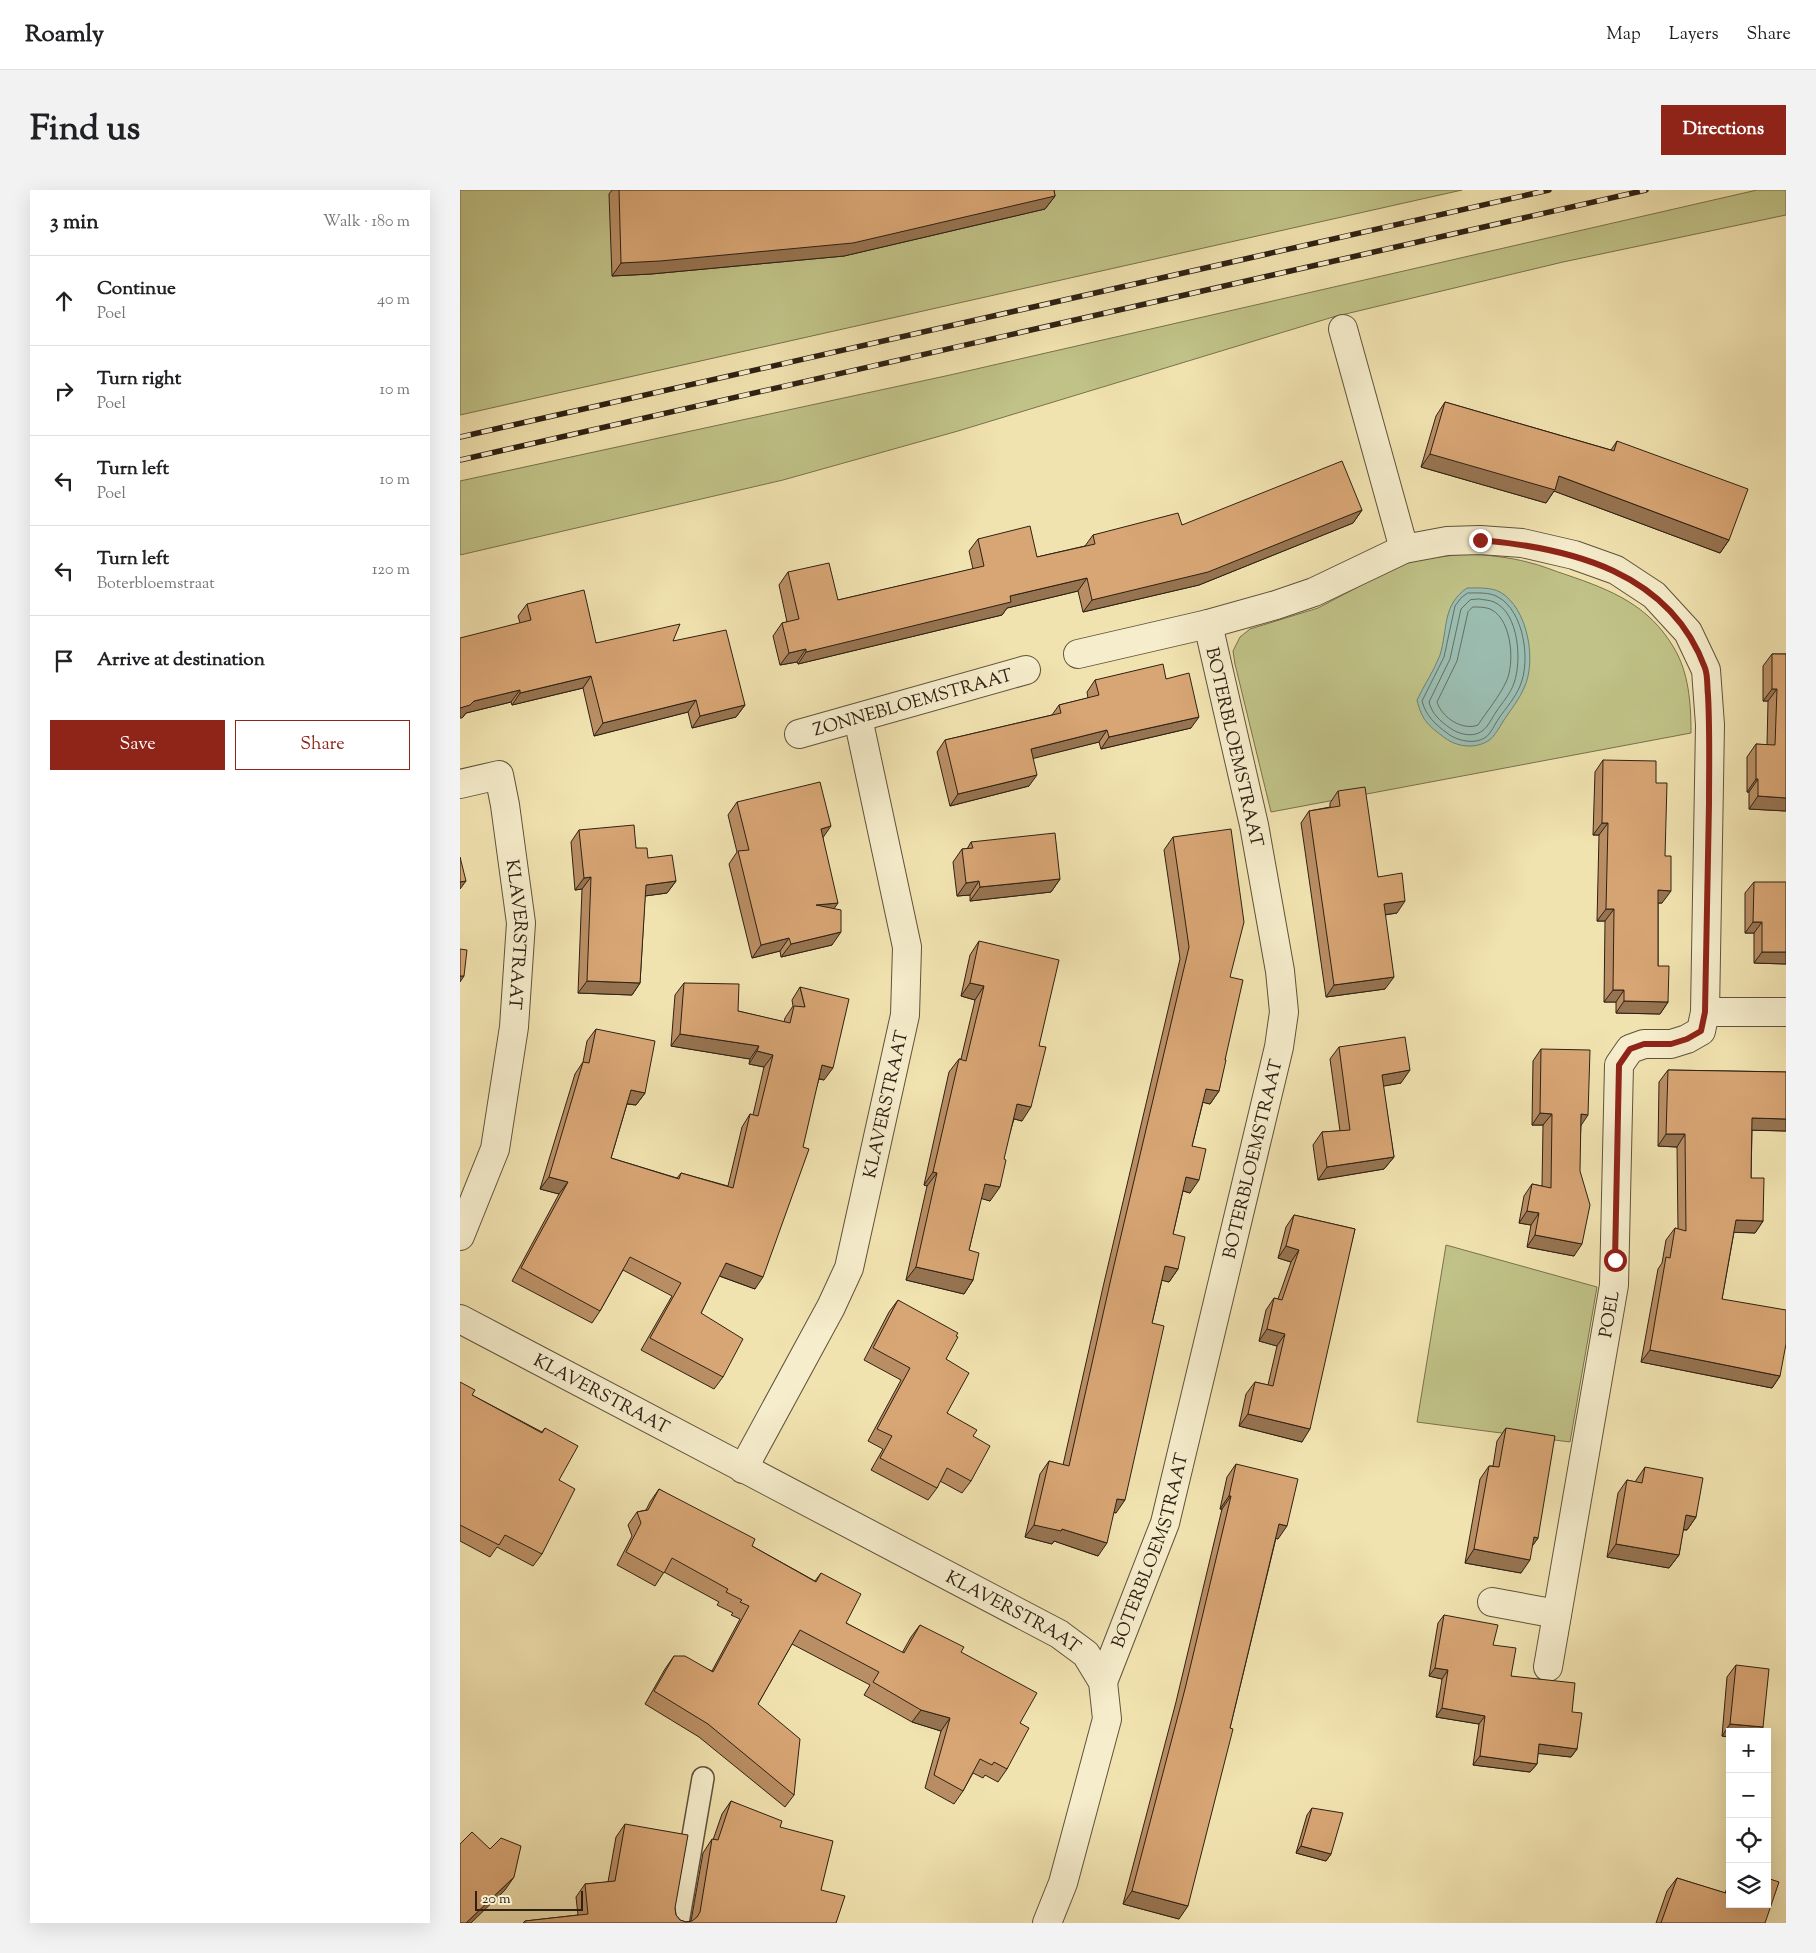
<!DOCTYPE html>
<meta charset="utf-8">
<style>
:root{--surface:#fff;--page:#f2f2f2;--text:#202124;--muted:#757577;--line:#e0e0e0;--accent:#8f2418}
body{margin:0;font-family:"Sorts Mill Goudy",serif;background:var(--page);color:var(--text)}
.controls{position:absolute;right:15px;bottom:15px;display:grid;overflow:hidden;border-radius:0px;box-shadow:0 5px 20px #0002}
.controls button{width:45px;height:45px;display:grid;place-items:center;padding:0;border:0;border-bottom:1px solid var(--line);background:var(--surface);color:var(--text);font:25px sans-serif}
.scale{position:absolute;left:15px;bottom:12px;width:108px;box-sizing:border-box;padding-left:5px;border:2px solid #2e2114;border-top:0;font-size:14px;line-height:18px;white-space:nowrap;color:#2e2114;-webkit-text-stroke:4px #f6edcc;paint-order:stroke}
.stop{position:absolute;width:15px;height:15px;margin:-11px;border:4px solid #8f2418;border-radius:50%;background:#fff}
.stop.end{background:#8f2418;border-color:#fff;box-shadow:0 1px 5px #0008}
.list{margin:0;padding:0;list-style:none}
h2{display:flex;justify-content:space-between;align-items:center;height:65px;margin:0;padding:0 20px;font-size:21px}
h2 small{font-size:16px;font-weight:400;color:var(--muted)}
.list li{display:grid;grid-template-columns:32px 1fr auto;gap:15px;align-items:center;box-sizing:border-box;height:90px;padding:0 20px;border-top:1px solid var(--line)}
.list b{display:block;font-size:19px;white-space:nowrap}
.list p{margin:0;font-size:16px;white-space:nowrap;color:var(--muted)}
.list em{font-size:16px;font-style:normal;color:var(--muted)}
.actions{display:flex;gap:10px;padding:15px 20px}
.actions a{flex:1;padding:11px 0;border:1px solid var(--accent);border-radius:0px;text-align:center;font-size:18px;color:var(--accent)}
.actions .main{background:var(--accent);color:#fff}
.icon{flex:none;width:28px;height:28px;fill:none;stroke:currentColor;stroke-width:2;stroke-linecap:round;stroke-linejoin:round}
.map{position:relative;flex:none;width:1326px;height:1733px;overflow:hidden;border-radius:0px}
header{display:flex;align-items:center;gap:30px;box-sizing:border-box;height:70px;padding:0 25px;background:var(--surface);border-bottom:1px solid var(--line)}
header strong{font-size:24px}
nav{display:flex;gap:28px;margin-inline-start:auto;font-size:18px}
.intro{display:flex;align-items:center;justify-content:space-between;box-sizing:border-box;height:120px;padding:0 30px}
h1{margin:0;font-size:35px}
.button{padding:12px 22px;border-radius:0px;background:var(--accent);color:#fff;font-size:18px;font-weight:700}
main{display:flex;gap:30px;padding:0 30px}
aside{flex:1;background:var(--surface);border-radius:0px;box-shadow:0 5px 20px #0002}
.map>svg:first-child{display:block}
</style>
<header>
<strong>Roamly</strong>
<nav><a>Map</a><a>Layers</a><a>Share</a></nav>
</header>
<div class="intro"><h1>Find us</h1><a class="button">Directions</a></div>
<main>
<aside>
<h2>3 min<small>Walk · 180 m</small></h2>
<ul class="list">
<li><svg class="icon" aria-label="ahead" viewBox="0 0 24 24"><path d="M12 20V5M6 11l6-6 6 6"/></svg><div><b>Continue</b><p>Poel</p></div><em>40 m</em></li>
<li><svg class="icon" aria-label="right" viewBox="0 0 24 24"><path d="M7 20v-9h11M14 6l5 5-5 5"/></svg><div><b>Turn right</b><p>Poel</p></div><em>10 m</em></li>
<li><svg class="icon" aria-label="left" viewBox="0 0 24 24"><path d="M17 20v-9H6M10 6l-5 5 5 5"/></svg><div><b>Turn left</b><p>Poel</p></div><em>10 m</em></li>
<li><svg class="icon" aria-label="left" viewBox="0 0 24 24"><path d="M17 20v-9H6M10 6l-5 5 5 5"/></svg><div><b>Turn left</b><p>Boterbloemstraat</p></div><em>120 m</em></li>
<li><svg class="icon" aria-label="arrive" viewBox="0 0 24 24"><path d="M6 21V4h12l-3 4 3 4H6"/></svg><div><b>Arrive at destination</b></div></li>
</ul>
<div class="actions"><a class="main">Save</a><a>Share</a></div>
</aside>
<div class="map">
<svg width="1326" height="1733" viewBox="0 0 1326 1733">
<rect width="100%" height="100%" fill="#f1e3b0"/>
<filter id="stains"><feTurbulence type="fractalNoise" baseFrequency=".004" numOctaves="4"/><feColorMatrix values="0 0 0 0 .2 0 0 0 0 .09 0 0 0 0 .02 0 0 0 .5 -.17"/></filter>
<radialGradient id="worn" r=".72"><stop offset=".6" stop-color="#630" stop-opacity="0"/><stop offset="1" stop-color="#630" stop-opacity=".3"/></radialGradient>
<path fill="#c0c287" stroke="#77724e" d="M0 0H1002L0 225Z
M1297 0H1326V25L1103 72 873 127 498 241 323 290 0 365V291L490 185Z
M1011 363C1029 366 1049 367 1067 372 1081 375 1094 381 1107 385 1151 400 1189 415 1214 458 1229 483 1231 514 1231 543L811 622 775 474 773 461 780 447 790 439 858 418 947 371Z
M986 1055 1137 1097 1110 1252 957 1232Z"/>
<path fill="#9bbdb1" stroke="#6f7f72" d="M1007 398C1017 398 1031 397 1040 402 1068 418 1077 471 1064 498 1060 508 1052 518 1046 527 1041 534 1035 547 1028 551 1015 559 997 557 985 548 969 536 962 531 957 510 964 495 974 481 980 465 988 439 982 415 1007 398Z"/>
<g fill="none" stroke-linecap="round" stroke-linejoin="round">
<path stroke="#646f62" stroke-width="1" d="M1008 403C1017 403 1030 402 1038 407 1064 421 1071 471 1060 496 1055 508 1046 518 1039 528 1035 534 1031 543 1026 547 1015 555 997 551 987 543 975 534 966 526 962 511L984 467 995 416 1001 408Z
M1019 409C1024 410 1030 410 1034 412 1059 423 1062 471 1054 493 1051 503 1042 513 1036 522 1032 528 1028 537 1022 541 1013 548 998 544 990 538 980 531 972 524 969 512L990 469 1001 419 1010 410Z
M1013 417C1019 417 1027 417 1032 420 1052 431 1055 474 1046 492 1039 507 1027 521 1018 535 1003 541 982 528 977 512L997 471 1008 422Z"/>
<g stroke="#5f523b" stroke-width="24">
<path id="lane" d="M218 1733 243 1588"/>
</g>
<g stroke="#5f523b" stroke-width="30">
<g id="street">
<path d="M883 139 944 359"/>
<path d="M618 464 748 434"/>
<path id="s1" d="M339 544 566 480"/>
<path id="s2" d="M0 594 39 585 45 615 61 733 54 837 35 959 0 1046"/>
<path id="s3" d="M0 1129 599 1444 626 1464 643 1492 647 1529 603 1693 587 1733"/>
<path id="s4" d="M283 1279 371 1117 389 1078 445 825 447 757 398 528"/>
<path d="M1032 1412 1097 1424"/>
<path id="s5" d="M1088 1477 1154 1095 1159 875 1170 859 1184 854H1211L1227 849 1241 841 1245 822"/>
<path id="s6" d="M643 1492 705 1333 819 857 824 822 820 781 794 635 748 434 816 415 854 402 944 359 987 351 1020 350 1062 353 1114 365 1156 380 1194 405 1228 442 1246 480 1250 535 1245 822H1326"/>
</g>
</g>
<use href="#lane" stroke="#f6edcc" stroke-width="21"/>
<use href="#street" stroke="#f6edcc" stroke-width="28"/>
<g stroke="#2e2114" stroke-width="5.5">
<path id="rail" d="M0 247 1089 0
M0 270 1186 0"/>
</g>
<use href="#rail" stroke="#f6edcc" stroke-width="4" stroke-dasharray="11" stroke-linecap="butt"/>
</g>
<path fill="#ba8e64" stroke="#2e2114" d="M152 0H594L595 6 585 19 384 66 191 84 152 86 149 4Z
M985 212 1151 260 1157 251 1269 350 1260 363 1094 301 1086 313 961 277 976 226Z
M902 320 893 333 739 395 623 422 618 401 547 418 542 425 338 474 337 472 320 475 313 446 322 433 327 432 319 395 328 382 378 410 513 379 509 361 518 349 577 367 625 356 633 345 722 335Z
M67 414 136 453 213 451 285 515 276 527 232 538 228 522 134 546 123 498 52 515 51 512 6 523 2 528 60 433 58 426Z
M1312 464H1326V621L1289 619V602H1287V567L1296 554 1307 555 1308 511H1303V476Z
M706 489 731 538 641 559 639 552 573 568 569 596 490 616 477 562 485 550 592 525 599 515 628 508 627 502 635 490Z
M1143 570 1196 593 1202 713H1198V776L1208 812 1200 824 1156 823V812H1144L1145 731H1137L1139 645H1133L1135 582Z
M878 601 918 687 937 723 925 725V799L866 807 841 633 849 621 870 617V613Z
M277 612 363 648 374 719 372 755 321 767 320 761 292 768 269 674 277 662 268 625Z
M119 640 176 658 216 691 207 703 185 706 180 793 172 805 118 803 122 699 115 700 111 652Z
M713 647 770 787 765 870 759 901 750 914 743 912 732 956 730 1003 723 1001 713 1044 718 1079 709 1092 702 1090 692 1133 656 1323 654 1322 638 1366 594 1351 592 1354 565 1347 580 1284 589 1271 603 1275 643 1097 720 769 704 660Z
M511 652 600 689 591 702 510 711V705L497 706 493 672 502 659H507Z
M1294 692 1326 774 1294 773V743H1285V703Z
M519 751 562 931 554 929 530 1011 521 1008 509 1060 513 1090 504 1104 446 1090 467 996 464 995 489 882 499 869H501L515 810 501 806 510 765Z
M224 793 278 821 324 832 325 828 333 816 332 810 340 797 364 890 359 889 295 1099 259 1086 241 1123 263 1187 254 1199 181 1160 212 1106 163 1080 140 1121 132 1133 52 1091 99 1004 80 999 115 884 123 872 127 851 136 839 185 903 176 915 167 914 151 968 217 988 221 983 268 996 282 937 290 924 293 925 304 877 289 874 290 869 211 856 215 805Z
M879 857 941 893 923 896 934 967 924 979 858 990 853 955 862 942 880 941 870 869Z
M1081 859 1121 935 1114 1066 1067 1057 1071 1035 1059 1033 1064 1006 1072 994 1082 996 1083 935H1072L1073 871Z
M1208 880 1326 882V941L1292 940 1291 988 1303 1031 1295 1043 1274 1042 1262 1109 1320 1186 1312 1198 1181 1172 1198 1079 1202 1073 1206 1050 1215 1038 1218 1039 1217 957 1198 956 1199 892Z
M834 1025 895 1039 842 1252 779 1236 786 1204 795 1192 808 1195 817 1156 799 1151 806 1120 814 1108 818 1109 831 1072 818 1068 826 1037Z
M438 1110 486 1169 487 1223 513 1246 511 1291 502 1303 480 1291 477 1298 468 1310 411 1280 423 1259 408 1251 441 1190 404 1170 429 1122Z
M0 1192 12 1205 82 1242 85 1238 99 1290 82 1364 73 1376 37 1357 30 1367 0 1351Z
M1046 1238 1078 1348 1072 1356 1061 1383 1005 1373 1020 1289 1029 1276H1033L1037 1251Z
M776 1274 818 1349 816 1348 770 1538 719 1729 663 1714 716 1512 762 1319H760L767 1287Z
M1185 1277 1236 1327 1227 1340H1223L1219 1365 1209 1378 1147 1367 1158 1303 1167 1290 1175 1292Z
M199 1299 292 1356 355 1391 361 1383 386 1433 442 1463 451 1447 460 1435 501 1462 560 1533 547 1579 538 1592 525 1585 523 1588 513 1583 503 1601 494 1614 465 1598 481 1541 452 1532 404 1505 410 1495 332 1454 298 1514 334 1605 325 1617 239 1547 185 1514 205 1479 214 1466 252 1481 280 1429 271 1425 273 1423 257 1415 259 1412 204 1382 195 1396 157 1375 172 1346 168 1335 177 1322 186 1320 190 1312Z
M984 1425 1033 1455 1051 1486 1112 1522 1117 1559 1111 1567 1078 1563 1077 1574 1070 1582 1013 1575 1019 1534 976 1527 982 1489 969 1486 978 1433Z
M1276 1475 1303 1537 1300 1542H1270V1547L1262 1546 1267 1487Z
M271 1611 320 1637 361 1700 376 1733H63L65 1731 118 1725 116 1707 125 1694 148 1692 156 1647 165 1634 215 1718 216 1725 220 1730 226 1732 231 1731 243 1663 252 1649 253 1650 262 1624Z
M852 1618 871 1664 866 1671 836 1663 847 1625Z
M1217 1688 1265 1703 1270 1691V1714L1305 1733H1196L1207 1701Z"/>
<path fill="#977451" stroke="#2e2114" d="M595 6 585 19 384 66 191 84 152 86 161 73Z
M970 264 1099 286 1269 350 1260 363 1094 301 1086 313 961 277Z
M902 320 893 333 739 395 623 422 632 410Z
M627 388 618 401 547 418 542 425 338 474 346 462 550 406Z
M346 459 337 472 320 475 329 463Z
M131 486 123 498 52 515 60 503Z
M1312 499H1317L1308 511H1303Z
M60 500 51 512 6 523 2 528H0V518L14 511Z
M236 510 228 522 134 546 143 533Z
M285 515 276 527 232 538 240 526Z
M739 527 731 538 641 559 649 547Z
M647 540 639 552 563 571 571 559Z
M577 585 569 596 490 616 498 604Z
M1296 589H1298L1289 602H1287Z
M1298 606 1326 608V621L1289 619Z
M1142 633H1148L1139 645H1133Z
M371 636 362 649 361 639Z
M131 687 122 699 115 700 124 688Z
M600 689 591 702 510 711 520 697Z
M6 691 0 699V692Z
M216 691 207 703 177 707 186 695Z
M519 691 510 705 497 706 506 693Z
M1198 700 1211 701 1202 713H1189Z
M945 711 937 723 915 726 924 714Z
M378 713 369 726 356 715Z
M1146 719H1154L1145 731H1137Z
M1293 732H1302L1294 743H1285Z
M381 742 372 755 321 767 331 754Z
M329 748 320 761 292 768 301 755Z
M1302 762H1326V774L1294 773Z
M0 786H4L0 792Z
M934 787 925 799 866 807 874 795Z
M127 791 180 793 172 805 118 803Z
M510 793 524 796 515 810 501 806Z
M1153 800H1164L1156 812H1144Z
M1164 811 1208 812 1200 824 1156 823Z
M220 844 299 856 290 869 211 856Z
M297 861 313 865 304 877 289 874Z
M362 875 373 878 364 890 353 887Z
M950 880 941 893 913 898 922 885Z
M746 899 759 901 750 914 737 911Z
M171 900 185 903 176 915 162 913Z
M557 914 571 917 562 931 548 927Z
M1080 923 1092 924 1083 935H1072Z
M1121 924 1128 925 1120 937Z
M1292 928 1326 929V941L1284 940Z
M1206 944H1225L1217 957 1198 956Z
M934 967 924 979 858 990 867 977Z
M473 982 477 983 467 996 464 995Z
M89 987 108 992 99 1004 80 999Z
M726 987 739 990 730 1003 717 999Z
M525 994 540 997 530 1011 516 1007Z
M1067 1021 1079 1023 1071 1035 1059 1033Z
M1276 1030 1303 1031 1295 1043 1267 1042Z
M1075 1045 1122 1054 1114 1066 1067 1057Z
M826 1056 839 1060 831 1072 818 1068Z
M266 1073 303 1087 295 1099 257 1085Z
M705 1076 718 1079 709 1092 696 1089Z
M456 1077 513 1090 504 1104 446 1090Z
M807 1139 825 1144 817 1156 799 1151Z
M1190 1160 1320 1186 1312 1198 1181 1172Z
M788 1224 850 1239 842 1252 779 1236Z
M769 1306H771L762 1319H760Z
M657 1309 665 1310 656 1323 648 1321Z
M1226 1325 1236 1327 1227 1340 1216 1338Z
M819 1334 827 1336 818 1349 811 1347Z
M574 1335 602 1339 647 1353 638 1366 594 1351 592 1354 565 1347Z
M1074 1347 1078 1348 1068 1362Z
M1156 1354 1219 1365 1209 1378 1147 1367Z
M1014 1359 1070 1370 1061 1383 1005 1373Z
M975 1478 988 1480 982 1489 969 1486Z
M982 1518 1025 1526 1019 1534 976 1527Z
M461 1520 490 1528 481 1541 452 1532Z
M1270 1534 1303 1537 1300 1542H1270V1547L1262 1546Z
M1079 1554 1117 1559 1111 1567 1073 1563Z
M1020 1566 1077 1574 1070 1582 1013 1575Z
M841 1656 871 1664 866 1671 836 1663Z
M54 1687 45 1700 11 1733H6Z
M672 1701 728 1716 719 1729 663 1714Z"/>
<path fill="#d8a574" stroke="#2e2114" d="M159 0H594L595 6 393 53 200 71 161 73Z
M985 212 1154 261 1157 251 1288 299 1269 350 1099 286 1095 300 970 264Z
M882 271 902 320 748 382 632 410 627 388 550 406 551 412 346 462V459L329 463 322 433 339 429 328 382 369 373 378 410 524 376 518 349 570 336 577 367 635 354 633 345 718 323 722 335Z
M124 400 136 453 220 434 213 451 266 440 285 515 240 526 236 510 143 533 131 486 60 503V500L14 511 10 515 0 518V448L71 430 67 414Z
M1312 464H1326V608L1298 606V589H1296V554L1315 555 1317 499H1312Z
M703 474 706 489 729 483 739 527 649 547 647 540 571 559 577 585 498 604 485 550 601 523 599 515 639 505 635 490Z
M1143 570 1196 571V593H1207L1205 666H1211V701L1198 700V776H1209L1208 812 1164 811V800H1153L1154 719H1146L1148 633H1142Z
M360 592 371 636 361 639 378 713 356 715 381 720V742L331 754 329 748 301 755 278 661 289 660 277 612Z
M905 597 918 687 942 683 945 711 924 714 934 787 874 795 849 621 880 616 878 601Z
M174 635 176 658H187L188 668 212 665 216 691 186 695 180 793 127 791 131 687 124 688 119 640Z
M771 639 784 732 770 787 783 790 765 870H766L759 901 746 899 732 956 746 959 739 990 726 987 713 1044 725 1047 718 1079 705 1076 692 1133 704 1136 665 1310 657 1309 647 1353 602 1339 601 1341 574 1335 589 1271 609 1276 652 1084 729 757 713 647Z
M595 643 600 689 520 697 519 691 506 693 502 659 513 658 511 652Z
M0 667 6 691 0 692Z
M1294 692H1326V762H1302V732H1293Z
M519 751 599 770 579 856 586 857 571 917 557 914 544 969 546 970 540 997 525 994 509 1060 519 1063 513 1090 456 1077 477 983 473 982 499 869 506 871 524 796 510 793Z
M0 759 7 760 4 786H0Z
M224 793 279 794 278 821 330 833 334 816 345 817 340 797 389 809 373 878 362 875 343 957 349 959 303 1087 266 1073 241 1123 283 1149 263 1187 190 1148 221 1093 170 1067 140 1121 61 1078 108 992 89 987 123 872 129 873 136 839 195 851 185 903 171 900 151 968 219 989 221 983 273 998 290 924 298 926 313 865 297 861 299 856 220 844Z
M945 847 950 880 922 885 934 967 867 977 862 942 890 940 879 857Z
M1081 859 1130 860 1128 925 1121 924 1120 981 1130 1015 1122 1054 1075 1045 1079 1023 1067 1021 1072 994 1091 998 1092 924 1080 923Z
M1208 880 1326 882V929L1292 928 1291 988H1304L1303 1031 1276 1030 1262 1109 1326 1120V1154L1320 1186 1190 1160 1206 1067 1210 1068 1215 1038 1226 1041 1225 944H1206Z
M834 1025 895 1039 850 1239 788 1224 795 1192 813 1196 825 1144 807 1139 814 1108 822 1110 839 1060 826 1056Z
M438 1110 498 1143 496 1146 498 1147 486 1169 509 1183 487 1223 517 1240 513 1246 530 1256 511 1291 487 1278 477 1298 420 1268 432 1246 417 1239 450 1178 413 1158Z
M0 1192 15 1200 12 1205 82 1243 85 1238 118 1256 99 1290 115 1299 82 1364 45 1345 39 1355 0 1335Z
M1046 1238 1095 1246 1078 1348 1074 1347 1070 1370 1014 1359 1029 1276 1039 1277Z
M776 1274 838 1289 827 1336 819 1334 770 1538 773 1539 728 1716 672 1701 725 1499 771 1306H769Z
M1185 1277 1243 1288 1236 1327 1226 1325 1219 1365 1156 1354 1167 1290 1182 1293Z
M199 1299 295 1349 292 1356 356 1392 361 1383 401 1404 386 1433 444 1463 460 1435 504 1457 501 1462 577 1503 560 1533 569 1538 547 1579 534 1572 532 1575 520 1569 503 1601 474 1585 490 1528 461 1520 413 1492 419 1482 340 1440 298 1514 340 1549 334 1605 248 1534 194 1501 214 1466H225L253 1482 289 1416 280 1412 282 1410 266 1402 268 1399 212 1368 204 1383 166 1362 181 1333 177 1322 188 1320Z
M984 1425 1038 1435 1033 1455 1056 1458 1051 1486 1115 1493 1112 1522 1122 1523 1117 1559 1079 1554 1077 1574 1020 1566 1025 1526 982 1518 988 1480 975 1478Z
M1276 1475 1309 1479 1303 1537 1270 1534Z
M271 1611 322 1631 320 1637 373 1651 361 1700 385 1706 376 1733H65V1731L128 1724 125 1694 155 1691 165 1634 228 1645 215 1718 216 1725 220 1730 226 1732 232 1731 237 1727 240 1722 252 1649 258 1650Z
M852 1618 883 1623 871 1664 841 1656Z
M12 1642 30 1659 41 1648 61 1656 54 1687 6 1733H0V1654Z
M1217 1688 1269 1704 1270 1703V1714H1307V1688L1319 1692 1305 1733H1201Z"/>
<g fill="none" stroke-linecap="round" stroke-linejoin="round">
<path stroke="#8f2418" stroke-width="6" d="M1020 350C1111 358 1210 382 1245 478 1248 486 1247 497 1248 505 1250 541 1249 578 1249 614 1247 684 1246 753 1245 822L1241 841 1227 849 1211 854H1184L1170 859 1159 875 1155 1070"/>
</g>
<g text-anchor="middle" stroke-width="5" stroke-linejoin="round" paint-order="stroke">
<g font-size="18" fill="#2e2114" stroke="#f6edcc">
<text dy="6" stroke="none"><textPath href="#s1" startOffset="118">ZONNEBLOEMSTRAAT</textPath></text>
<text transform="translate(775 557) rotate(77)" y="6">BOTERBLOEMSTRAAT</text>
<text dy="6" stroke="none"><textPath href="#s2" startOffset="201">KLAVERSTRAAT</textPath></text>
<text dy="6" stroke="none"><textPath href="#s4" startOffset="395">KLAVERSTRAAT</textPath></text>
<text dy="6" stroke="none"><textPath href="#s6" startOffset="545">BOTERBLOEMSTRAAT</textPath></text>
<text dy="6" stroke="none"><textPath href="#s5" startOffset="358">POEL</textPath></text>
<text dy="6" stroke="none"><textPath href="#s3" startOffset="160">KLAVERSTRAAT</textPath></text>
<text dy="6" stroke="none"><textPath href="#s6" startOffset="140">BOTERBLOEMSTRAAT</textPath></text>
<text dy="6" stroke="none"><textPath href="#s3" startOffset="626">KLAVERSTRAAT</textPath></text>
</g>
</g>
<rect width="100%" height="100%" filter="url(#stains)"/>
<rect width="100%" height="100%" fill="url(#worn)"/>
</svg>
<div class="controls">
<button>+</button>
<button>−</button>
<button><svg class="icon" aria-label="locate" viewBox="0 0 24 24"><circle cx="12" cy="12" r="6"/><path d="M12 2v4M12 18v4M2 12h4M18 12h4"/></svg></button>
<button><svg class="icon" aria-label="layers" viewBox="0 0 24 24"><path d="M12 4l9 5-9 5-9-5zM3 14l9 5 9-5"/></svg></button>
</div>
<div class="scale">20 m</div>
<div class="stop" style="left:1155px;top:1070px"></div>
<div class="stop end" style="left:1020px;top:350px"></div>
</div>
</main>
